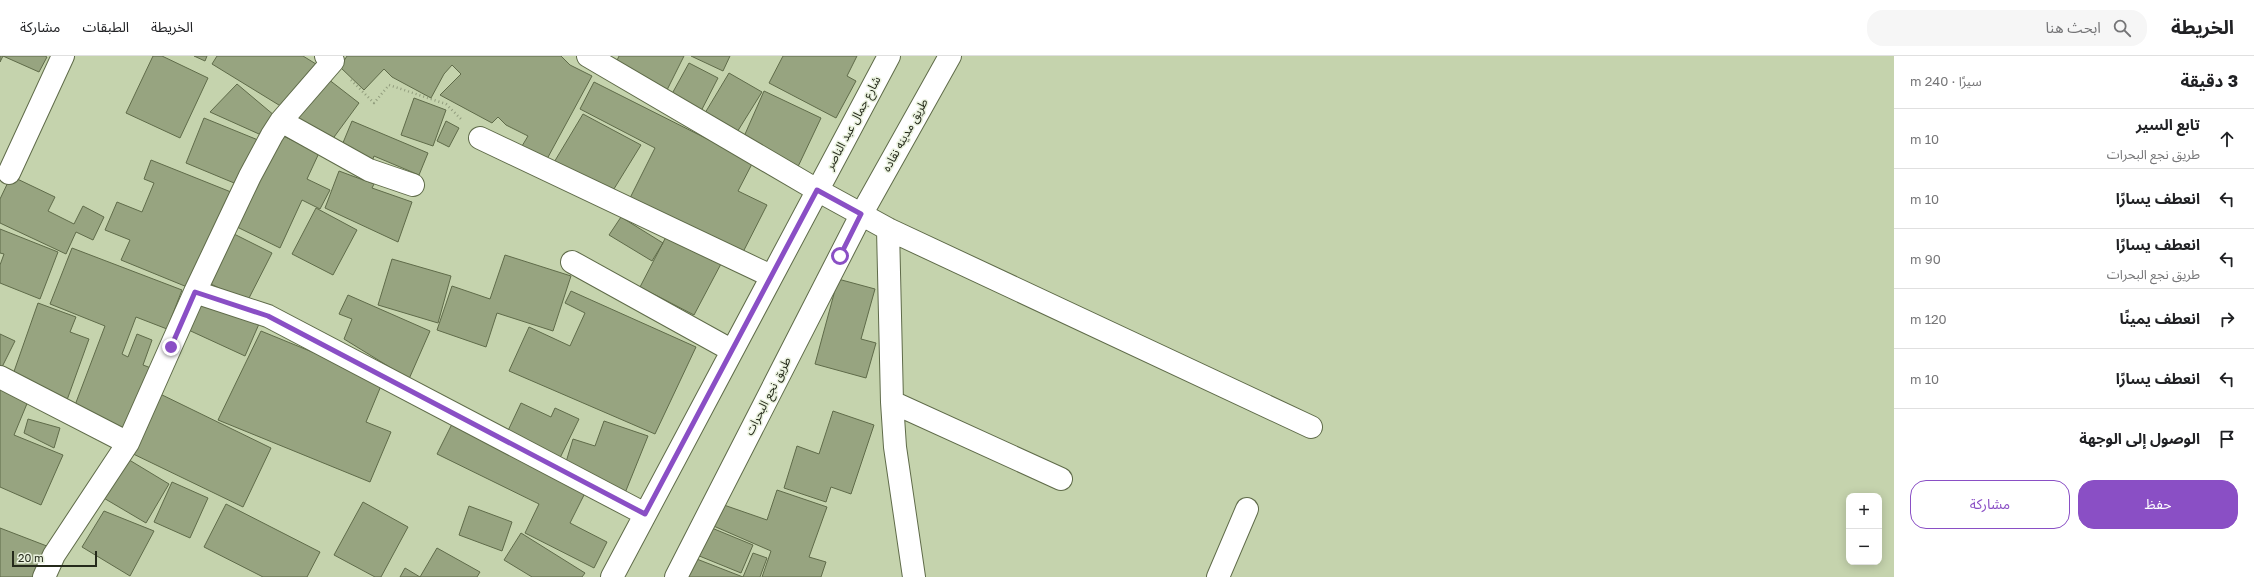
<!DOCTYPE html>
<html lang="ar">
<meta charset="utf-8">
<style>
:root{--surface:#fff;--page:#f6f6f6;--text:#202124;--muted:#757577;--line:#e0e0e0;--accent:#8a4fc5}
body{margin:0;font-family:"Golos Text","Noto Sans Arabic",sans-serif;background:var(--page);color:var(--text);direction:rtl}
.controls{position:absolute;right:12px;bottom:12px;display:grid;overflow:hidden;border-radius:8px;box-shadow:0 2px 10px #0003}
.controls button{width:36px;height:36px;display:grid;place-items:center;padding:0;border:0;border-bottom:1px solid var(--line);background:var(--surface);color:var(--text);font:20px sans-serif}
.scale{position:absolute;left:12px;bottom:10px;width:85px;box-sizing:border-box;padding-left:4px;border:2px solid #252a1b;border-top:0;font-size:11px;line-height:14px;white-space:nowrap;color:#252a1b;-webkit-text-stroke:3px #e9f1dd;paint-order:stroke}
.stop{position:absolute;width:12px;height:12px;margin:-9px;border:3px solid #8a4fc5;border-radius:50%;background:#fff}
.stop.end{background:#8a4fc5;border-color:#fff;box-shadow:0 1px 4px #0008}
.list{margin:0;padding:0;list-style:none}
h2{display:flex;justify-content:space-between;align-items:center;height:52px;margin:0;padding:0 16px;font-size:17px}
h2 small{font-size:13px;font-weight:400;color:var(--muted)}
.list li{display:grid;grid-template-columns:26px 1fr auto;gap:12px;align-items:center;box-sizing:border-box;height:60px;padding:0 16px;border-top:1px solid var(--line)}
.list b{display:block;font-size:15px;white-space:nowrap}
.list p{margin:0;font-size:13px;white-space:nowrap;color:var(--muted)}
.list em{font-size:13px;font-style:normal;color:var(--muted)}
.actions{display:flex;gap:8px;padding:12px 16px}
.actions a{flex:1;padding:9px 0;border:1px solid var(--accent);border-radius:16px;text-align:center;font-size:14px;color:var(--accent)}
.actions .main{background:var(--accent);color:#fff}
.icon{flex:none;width:22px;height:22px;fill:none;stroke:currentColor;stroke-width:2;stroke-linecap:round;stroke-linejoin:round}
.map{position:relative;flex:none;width:1894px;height:521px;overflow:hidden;direction:ltr}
header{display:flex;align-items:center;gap:24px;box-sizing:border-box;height:56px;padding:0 20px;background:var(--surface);border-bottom:1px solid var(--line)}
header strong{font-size:19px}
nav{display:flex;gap:22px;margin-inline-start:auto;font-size:14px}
.search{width:280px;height:36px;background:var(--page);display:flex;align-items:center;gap:10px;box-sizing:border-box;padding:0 14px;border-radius:16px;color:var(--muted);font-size:15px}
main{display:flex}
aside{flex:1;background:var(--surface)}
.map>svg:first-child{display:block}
</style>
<header>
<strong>الخريطة</strong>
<div class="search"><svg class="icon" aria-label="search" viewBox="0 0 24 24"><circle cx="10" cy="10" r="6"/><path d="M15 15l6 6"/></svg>ابحث هنا</div>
<nav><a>الخريطة</a><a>الطبقات</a><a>مشاركة</a></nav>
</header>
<main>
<aside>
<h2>3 دقيقة<small>سيرًا · 240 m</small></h2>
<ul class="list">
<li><svg class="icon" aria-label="ahead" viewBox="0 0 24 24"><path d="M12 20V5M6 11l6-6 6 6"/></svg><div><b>تابع السير</b><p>طريق نجع البحرات</p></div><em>10 m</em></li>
<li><svg class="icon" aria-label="left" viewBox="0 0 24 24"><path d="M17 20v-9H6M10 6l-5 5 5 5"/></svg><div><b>انعطف يسارًا</b></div><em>10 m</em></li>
<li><svg class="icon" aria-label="left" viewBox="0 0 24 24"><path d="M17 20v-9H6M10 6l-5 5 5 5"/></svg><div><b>انعطف يسارًا</b><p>طريق نجع البحرات</p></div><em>90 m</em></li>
<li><svg class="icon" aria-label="right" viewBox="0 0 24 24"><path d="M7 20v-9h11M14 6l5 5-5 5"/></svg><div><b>انعطف يمينًا</b></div><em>120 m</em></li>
<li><svg class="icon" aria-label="left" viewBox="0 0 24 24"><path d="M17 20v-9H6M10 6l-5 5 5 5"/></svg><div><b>انعطف يسارًا</b></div><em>10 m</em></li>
<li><svg class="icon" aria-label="arrive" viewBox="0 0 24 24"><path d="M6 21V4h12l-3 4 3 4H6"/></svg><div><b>الوصول إلى الوجهة</b></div></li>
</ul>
<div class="actions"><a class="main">حفظ</a><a>مشاركة</a></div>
</aside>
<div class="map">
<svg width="1894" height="521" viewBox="0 0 1894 521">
<rect width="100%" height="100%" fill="#c5d3ad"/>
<path fill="#97a480" stroke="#5f6b49" d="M0 0H45L47 1 39 16 3 0 0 6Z
M153 0H162L208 22 180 82 126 57Z
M194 0H207L205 5Z
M217 0H303L316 8 287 54 212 8Z
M347 0H561L570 9 592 20 547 103 522 90 528 80 506 69 498 61 492 67 440 39 461 18 452 9 444 18 431 42 392 21 384 13 364 34 340 11Z
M619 0H684L666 36 614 11Z
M691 0H730L723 15Z
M783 0H857L847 20 856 25 836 62 769 27Z
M689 7 718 22 698 61 668 45Z
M729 17 762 36 734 81 702 62Z
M328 23 359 47 326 92 297 63Z
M594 26 753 106 738 135 767 149 740 202 628 146 655 92 580 53Z
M237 28 275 60 259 78 210 56Z
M764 35 821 62 795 117 742 85Z
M414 42 446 54 433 90 401 79Z
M583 58 641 89 609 141 553 108Z
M204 62 258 84 239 129 186 107Z
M352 65 428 97 419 119 374 100 369 114 340 94Z
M446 65 459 72 449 91 437 85Z
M277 77 319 97 307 123 330 134 320 153 302 144 280 192 233 169Z
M151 104 231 136 192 233 121 204 130 184 105 174 117 146 142 156 154 127 144 123Z
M339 115 374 128 372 132 412 146 398 186 325 152Z
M11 120 55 141 48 155 74 168 83 150 104 161 93 184 76 176 66 198 0 167V143Z
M316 152 357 174 333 219 292 198Z
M621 161 663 187 652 205 609 179Z
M0 173 58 196 40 243 0 227V209L4 198 0 197Z
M228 175 272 197 247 246 203 224Z
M668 177 722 206 694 259 640 231Z
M72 192 182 234 167 273 136 261 122 298 128 301 137 278 152 284 143 309 151 312 126 378 72 357 105 270 50 248Z
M505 199 571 220 553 275 497 257 486 291 437 274 452 230 490 243Z
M392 203 451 220 438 267 378 249Z
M838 223 875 233 861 283 876 287 866 322 815 308Z
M571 235 696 291 655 378 509 315 529 271 570 290 585 257 565 247Z
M348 239 430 275 409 323 344 283 352 263 339 258Z
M197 240 259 268 245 300 182 271Z
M38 247 76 261 70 276 89 283 67 344 11 324Z
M261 275 383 325 366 366 391 376 370 426 218 364Z
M0 278 15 285 0 315Z
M0 325 31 338 14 379 63 399 41 449 0 431Z
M154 335 271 392 243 451 125 394Z
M521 347 551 361 555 352 579 363 558 406 505 381Z
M833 355 874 369 851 438 831 431 826 446 784 432 797 390 819 398Z
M28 363 60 372 54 392 24 377Z
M604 365 648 380 625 437 566 406 573 383 595 390Z
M453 366 587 433 570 467 607 486 594 512 525 477 539 448 437 398Z
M126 402 169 428 146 467 102 441Z
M172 426 208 442 190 482 154 466Z
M777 434 827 451 809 501 826 506 821 521H762L771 495 709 468 721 448 767 464Z
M363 446 408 471 381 521H375L334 499Z
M226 448 320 496 307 521H263L204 491Z
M469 450 512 466 502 495 459 479Z
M104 455 154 475 130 520 82 491Z
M707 470 753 489 741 517 692 497Z
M0 472 52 492 39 521H0Z
M521 477 585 517 582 521H532L504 504Z
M437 492 480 516 477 521H400L405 512 420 521Z
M753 497 767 502 760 521H681L689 500 743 521Z"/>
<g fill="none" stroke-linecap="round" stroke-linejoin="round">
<g stroke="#5f6b49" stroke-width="24">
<path id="minor" d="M588 0 817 134 888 173 1311 371
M281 65 369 114 413 129
M480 82 771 220
M9 117 63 0
M888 173 892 346 895 391 914 521
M572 206 731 294
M195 236 268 260 645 458
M0 321 128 387
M892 346 1061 423
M44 521 54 499 128 387 195 236 250 120 272 79 281 65 333 5 326 0
M612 521 889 0
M676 521 861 159 950 0
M1218 521 1247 453"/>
</g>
<path stroke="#929d7e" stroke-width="2.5" stroke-dasharray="1 3" stroke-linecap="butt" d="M351 24 374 47 389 29 446 48 462 64"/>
<use href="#minor" stroke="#fff" stroke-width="22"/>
</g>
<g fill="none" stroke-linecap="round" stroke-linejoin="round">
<path stroke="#8a4fc5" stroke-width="5" d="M171 291 195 236 268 260 645 458 817 134 861 158 840 200"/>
</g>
<g text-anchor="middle" stroke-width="3" stroke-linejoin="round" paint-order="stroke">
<g font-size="12" fill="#252a1b" stroke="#e9f1dd">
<text transform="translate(853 67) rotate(-62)" y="4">شارع جمال عبد الناصر</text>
<text transform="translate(905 79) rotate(-61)" y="4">طريق مدينه نقاده</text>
<text transform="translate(768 340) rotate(-63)" y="4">طريق نجع البحرات</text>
</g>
</g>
</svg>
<div class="controls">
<button>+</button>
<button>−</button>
</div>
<div class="scale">20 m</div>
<div class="stop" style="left:840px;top:200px"></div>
<div class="stop end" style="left:171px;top:291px"></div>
</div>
</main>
